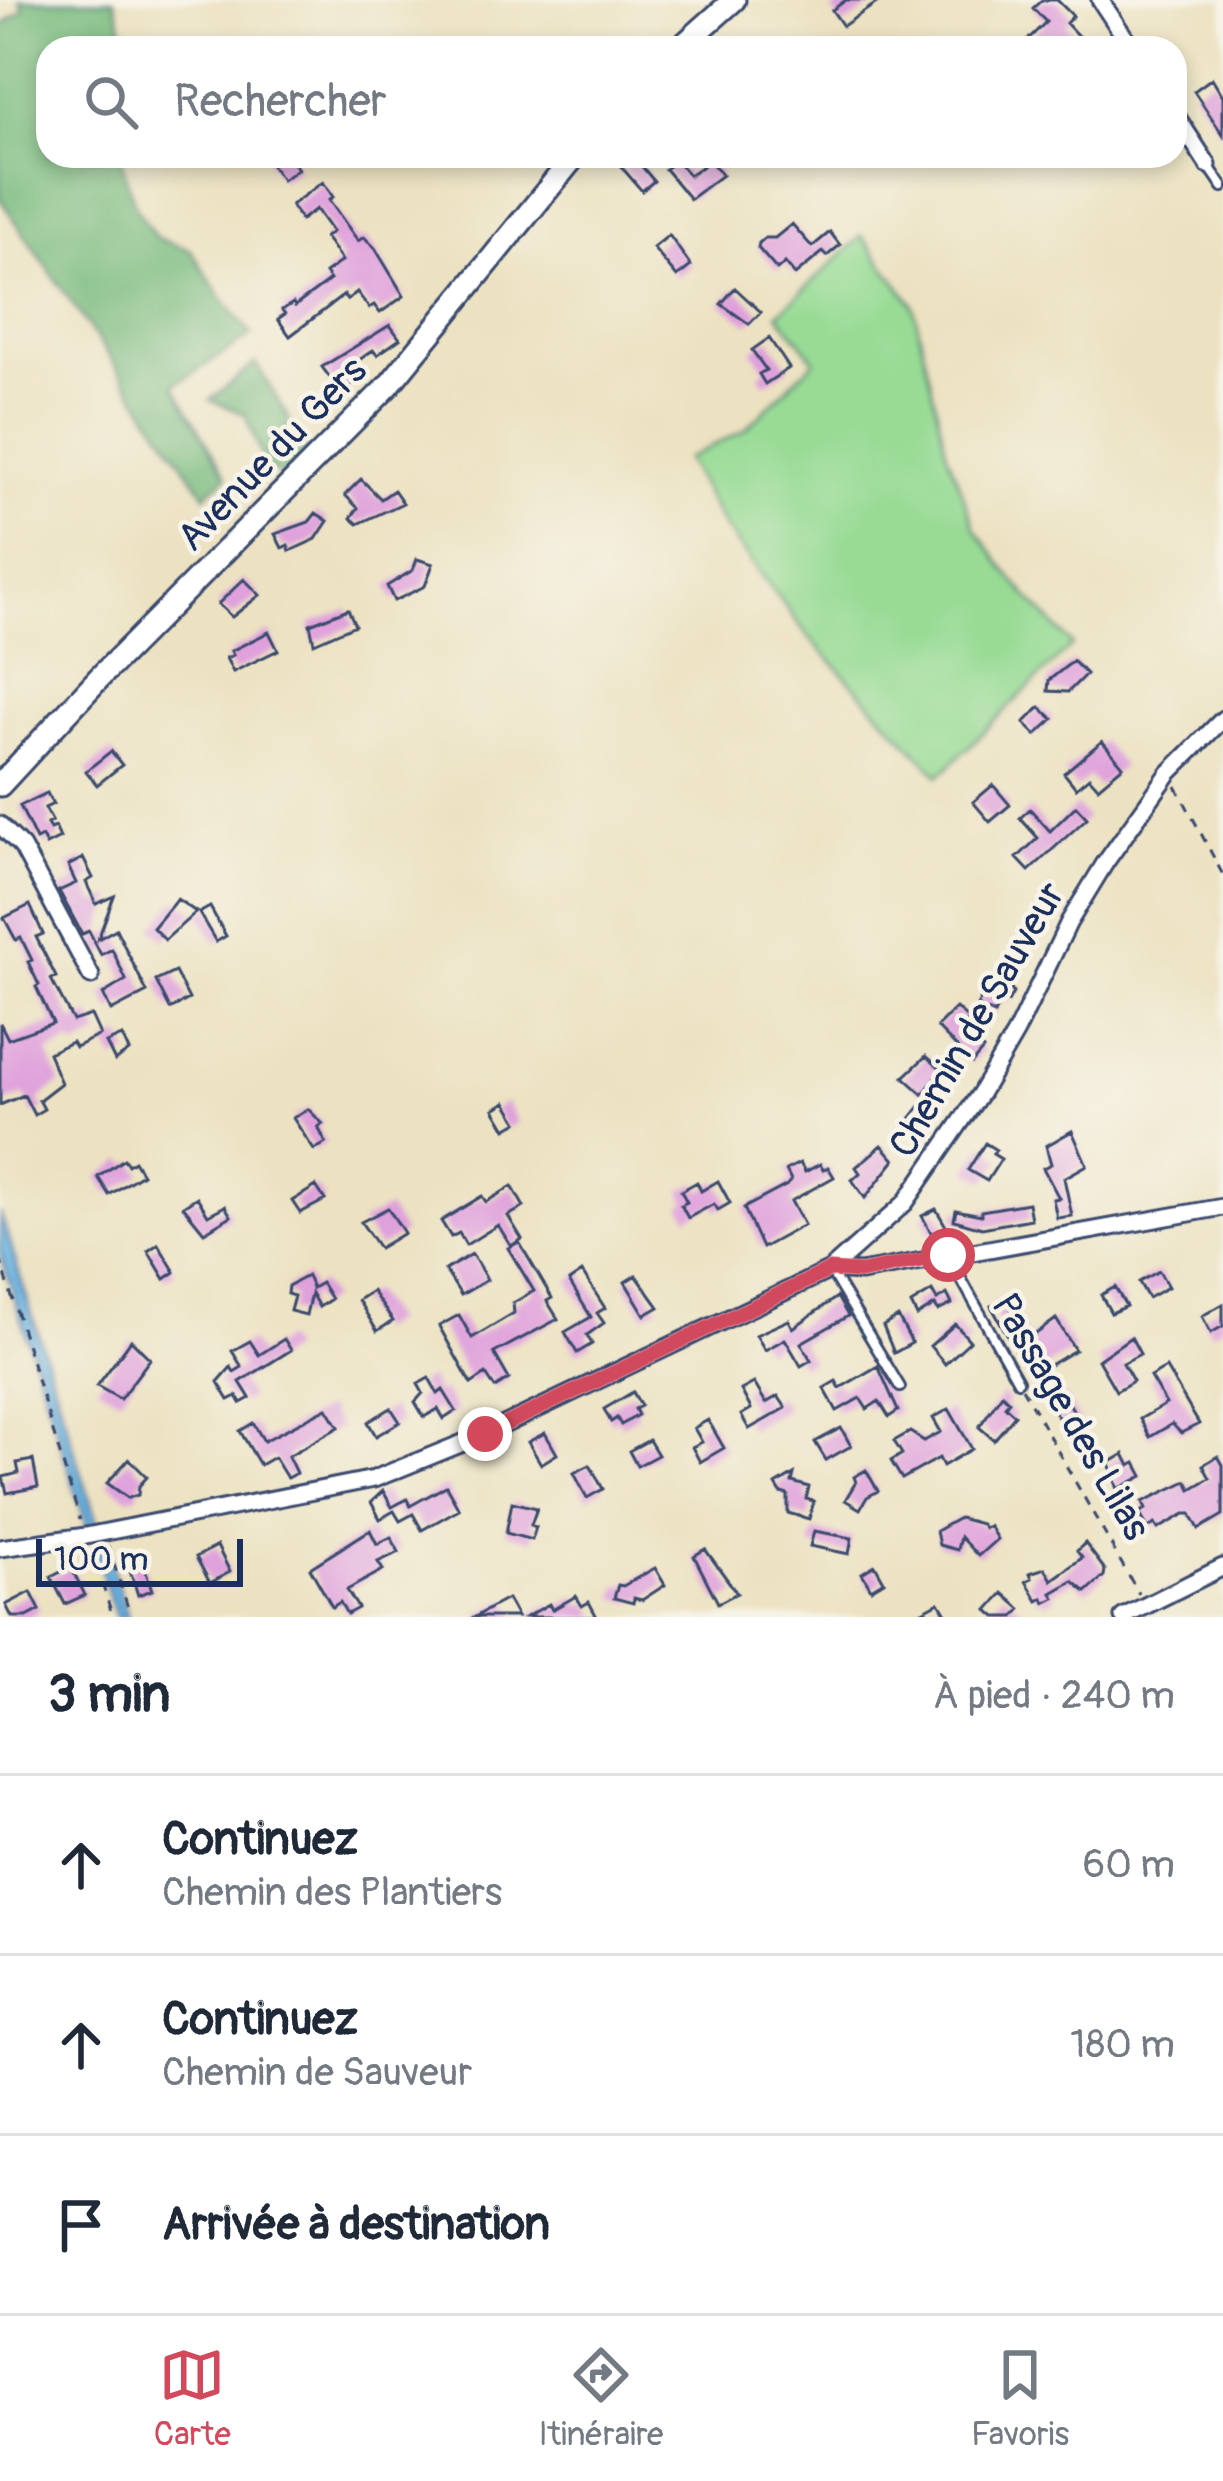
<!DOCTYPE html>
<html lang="fr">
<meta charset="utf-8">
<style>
:root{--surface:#fff;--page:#f2f2f3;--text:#1f2937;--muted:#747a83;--line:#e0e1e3;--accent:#d1495b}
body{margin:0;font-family:Pangolin,sans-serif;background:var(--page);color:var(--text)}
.scale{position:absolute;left:36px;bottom:30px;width:207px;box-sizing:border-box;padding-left:12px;border:6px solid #1b2f5e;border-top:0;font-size:33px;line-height:42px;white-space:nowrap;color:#1b2f5e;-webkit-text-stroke:9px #f7f3e8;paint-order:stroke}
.stop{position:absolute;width:36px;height:36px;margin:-27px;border:9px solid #d1495b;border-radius:50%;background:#fff}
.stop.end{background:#d1495b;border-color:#fff;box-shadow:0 3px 12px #0008}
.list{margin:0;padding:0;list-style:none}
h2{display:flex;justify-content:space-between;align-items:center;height:156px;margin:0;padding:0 48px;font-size:51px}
h2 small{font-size:39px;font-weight:400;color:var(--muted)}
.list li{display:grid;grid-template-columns:78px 1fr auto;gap:36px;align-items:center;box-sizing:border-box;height:180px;padding:0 48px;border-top:3px solid var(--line)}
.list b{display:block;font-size:45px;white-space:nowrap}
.list p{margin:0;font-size:39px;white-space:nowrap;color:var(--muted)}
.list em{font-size:39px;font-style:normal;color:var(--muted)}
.icon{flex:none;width:66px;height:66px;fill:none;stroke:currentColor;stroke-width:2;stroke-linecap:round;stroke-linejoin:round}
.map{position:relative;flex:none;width:1223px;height:1617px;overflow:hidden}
.search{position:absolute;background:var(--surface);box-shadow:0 6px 18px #0003;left:36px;right:36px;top:36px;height:132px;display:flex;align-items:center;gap:30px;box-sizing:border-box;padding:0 42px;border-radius:36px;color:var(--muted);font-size:45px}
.sheet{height:696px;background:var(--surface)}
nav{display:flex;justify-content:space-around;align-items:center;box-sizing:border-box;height:168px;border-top:3px solid var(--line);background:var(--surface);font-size:33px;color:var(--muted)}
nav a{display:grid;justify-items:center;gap:6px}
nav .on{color:var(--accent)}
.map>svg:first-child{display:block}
</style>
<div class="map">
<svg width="1223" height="1617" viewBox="0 0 1223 1617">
<rect width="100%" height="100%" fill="#f7f3e8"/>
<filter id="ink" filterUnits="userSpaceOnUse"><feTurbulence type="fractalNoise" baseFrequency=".00833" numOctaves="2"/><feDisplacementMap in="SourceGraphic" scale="24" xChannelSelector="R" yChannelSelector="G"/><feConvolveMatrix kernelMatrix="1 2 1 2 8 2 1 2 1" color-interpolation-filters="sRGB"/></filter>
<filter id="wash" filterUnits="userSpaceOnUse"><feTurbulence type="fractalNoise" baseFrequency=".004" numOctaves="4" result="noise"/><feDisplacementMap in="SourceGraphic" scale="48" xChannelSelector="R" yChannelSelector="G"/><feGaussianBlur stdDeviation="2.7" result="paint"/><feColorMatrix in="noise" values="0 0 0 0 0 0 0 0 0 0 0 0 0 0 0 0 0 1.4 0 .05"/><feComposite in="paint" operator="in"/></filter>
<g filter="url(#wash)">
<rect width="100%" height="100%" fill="#ece2c1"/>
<path fill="#97db94" stroke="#598579" stroke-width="3" d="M862 236 913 304 946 450 976 530 1012 579 1072 645 939 776 809 637 724 527 686 459 745 430 815 360 778 314Z"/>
<path fill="#79bb7e" stroke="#4a756e" stroke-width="3" d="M19 0H114L124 32 138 48H48V156H120L135 206 156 238 191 250 221 297 252 335 174 385 227 477 205 495 0 199V27L24 9Z
M256 363 290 421 286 427 307 449 286 480 265 465 245 414 210 400Z"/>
<path fill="#67b1df" stroke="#41709e" stroke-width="3" d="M0 1212 98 1526 87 1527 0 1252Z
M106 1546 127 1617H116L94 1548Z"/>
<g id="blocks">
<path fill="#dfa0db" d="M846 0H881L843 26 832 10Z
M1042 0H1057L1073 16 1066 23 1089 48H1065L1057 40 1048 48H1019L1046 22 1033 8Z
M1212 78 1223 96V135L1194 91Z
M265 156H289L298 169 282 180Z
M627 156H647L639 163 654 181 642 191 618 163Z
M676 160 689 175 710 161 722 175 690 199 665 169Z
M323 182 333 197 329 200 358 241 364 237 375 248 404 296 380 313 374 305 369 308 357 292 347 300 344 295 290 336 278 319 285 314 282 310 293 303 295 306 330 280 325 273 342 261 325 237 332 232 316 209 301 220 291 205Z
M792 224 812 247 830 232 840 245 827 256 823 252 795 275 785 263 777 270 758 248 759 243 765 238H775Z
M669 235 691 266 677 277 653 248Z
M735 288 761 312 749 324 721 304Z
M390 325 400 339 377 355 373 350 345 370 354 383 341 393 322 367Z
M769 338 789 368 765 384 759 374 766 370 752 350Z
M361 479 381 499 394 490 403 503 358 524 351 518 358 508 345 495Z
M316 513 328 521 316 539 290 551 288 545 282 548 275 534 309 522Z
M417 559 433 564 425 586 394 601 387 586 413 570Z
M244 579 260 595 232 617 218 604Z
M348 609 355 625 314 643 310 624Z
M269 632 278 650 233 672 226 658 233 655 231 651Z
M1073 661 1086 674 1068 692 1048 691 1049 680Z
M1040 707 1053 719 1036 735 1024 723Z
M1102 741 1123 766 1098 787 1089 777 1076 788 1064 773Z
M111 751 122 765 97 785 86 771Z
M993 785 1010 805 990 822 973 802Z
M47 793 53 804 45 808 52 821 47 824 50 829 55 827 60 838 46 845 42 837 36 840 20 806Z
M1076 806 1087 818 1029 871 1017 858 1038 838 1020 818 1030 809 1050 831Z
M83 858 93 878 86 882 96 904 114 896 98 939 116 929 147 992 111 1011 103 994 126 980 112 949 101 955 89 931 82 934 59 891 76 883 68 866Z
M177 899 196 912 165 940 153 928Z
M30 905 43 934 36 937 56 977 51 979 73 1021 91 1015 100 1035 75 1047 72 1042 48 1053 61 1083 39 1100 44 1109 34 1115 24 1095 0 1105V1023L8 1039 53 1023 36 987 39 985 28 962 32 960 21 938 16 940 4 918Z
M210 907 226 936 216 942 199 913Z
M175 972 189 999 170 1009 156 981Z
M1007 980 1013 993 1008 1002 1002 998 994 1014 977 1006 989 982 1002 988Z
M956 1008 969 1020 960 1029 983 1050 972 1063 937 1027Z
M122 1036 129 1051 115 1061 106 1043Z
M926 1056 942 1070 923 1094 904 1077Z
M924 1101 937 1112 920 1138 905 1125Z
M506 1102 518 1122 506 1129 494 1109Z
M308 1109 323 1124 318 1127 326 1143 314 1150 293 1118Z
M1072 1131 1087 1165 1064 1178 1072 1216 1057 1218 1053 1199 1059 1198 1043 1168 1051 1164 1046 1146Z
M985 1143 996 1150 993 1154 1001 1159 987 1181 968 1170Z
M882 1145 895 1160 865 1198 852 1180 860 1173 856 1167Z
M124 1159 128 1165 134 1161 142 1174 109 1195 98 1177Z
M800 1163 805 1172 820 1164 823 1170 828 1167 834 1177 791 1201 804 1225 762 1248 744 1208 787 1185 791 1180 786 1170Z
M718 1181 730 1203 718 1210 714 1204 688 1218 681 1205 687 1202 681 1191 697 1182 701 1191Z
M316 1186 325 1200 300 1213 292 1201Z
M512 1186 524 1207 508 1216 522 1239 511 1246 498 1225 466 1245 459 1233 451 1237 441 1221 482 1196 486 1202Z
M197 1197 208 1215 225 1206 231 1216 204 1232 183 1206Z
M1028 1203 1031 1219 982 1228 954 1220 956 1210 981 1215V1211Z
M388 1208 404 1233 379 1248 361 1222Z
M936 1209 947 1228 933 1236 922 1216Z
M519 1242 552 1298 547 1301 558 1319 494 1353 509 1379 495 1388 486 1374 471 1384 439 1326 459 1315 472 1338 514 1313 513 1303 534 1291 508 1248Z
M158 1244 175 1272 165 1279 148 1251Z
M472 1254 487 1280 461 1295 445 1270Z
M1159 1271 1168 1287 1148 1298 1139 1282Z
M582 1272 605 1308 597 1313 604 1323 587 1335 592 1344 577 1353 565 1332 591 1317 569 1281Z
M636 1275 659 1307 645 1315 625 1282Z
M307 1276 312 1288 321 1283 331 1299 319 1307 311 1293 306 1315 290 1311 294 1296 287 1294 288 1286Z
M1115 1287 1126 1306 1111 1313 1101 1295Z
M372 1291 393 1321 377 1331 358 1300Z
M932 1291 937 1300 947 1294 952 1304 938 1311 935 1305 917 1316 911 1304Z
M837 1297 848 1316 801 1343 811 1360 801 1366 785 1339 765 1350 756 1335 789 1320 793 1328Z
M1005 1298 1029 1339 1056 1319 1075 1350 1031 1376 991 1306Z
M1223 1304V1326L1211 1333 1202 1316Z
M898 1317 912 1343 894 1353 883 1326Z
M955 1324 970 1341 945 1364 930 1346Z
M1131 1337 1140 1354 1123 1363 1133 1381 1116 1391 1098 1360Z
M284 1339 291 1350 240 1382 250 1398 241 1403 237 1396 229 1400 218 1382 231 1367 234 1372 242 1367 232 1351 250 1341 259 1355Z
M131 1340 150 1359 120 1399 97 1386Z
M878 1366 898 1411 889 1417 879 1401 867 1409 860 1398 837 1411 824 1388 836 1381 840 1388Z
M1166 1368 1199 1424 1181 1433 1172 1424 1150 1437 1140 1419 1166 1404 1150 1377Z
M429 1378 438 1394 443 1390 456 1411 444 1419 438 1409 424 1417 415 1402 423 1393 418 1384Z
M754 1383 766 1403 778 1396 786 1408 749 1429 741 1415 751 1409 741 1390Z
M633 1392 641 1406 635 1409 638 1415 621 1425 617 1418 611 1422 604 1409Z
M1002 1394 1009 1401 1005 1406 1015 1415 994 1440 979 1427Z
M1065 1396 1080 1422 1066 1429 1050 1405Z
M327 1408 339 1427 288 1456 296 1473 287 1478 274 1457 260 1465 240 1431 253 1423 264 1441Z
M391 1408 400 1422 376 1436 368 1422Z
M949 1409 972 1449 943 1466 939 1458 902 1479 891 1461 902 1454 894 1441 910 1432 924 1441 941 1432 933 1418Z
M708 1420 724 1448 700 1462 692 1447 702 1442 694 1428Z
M841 1428 851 1446 826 1460 815 1442Z
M545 1433 557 1454 541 1464 528 1442Z
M649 1440 658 1455 637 1466 629 1451Z
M1124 1454 1130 1466 1136 1463 1143 1476 1118 1489 1109 1463Z
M1218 1456 1223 1465V1515L1199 1529 1191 1514H1185L1158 1529 1155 1524 1148 1528 1139 1513 1146 1509 1143 1502 1187 1481 1191 1489 1210 1478 1203 1465Z
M129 1459 147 1477 139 1486 138 1495 128 1498 107 1483Z
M33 1460 38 1487 7 1493 3 1477 19 1473 17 1463Z
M590 1465 603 1489 587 1498 574 1473Z
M866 1470 878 1491 867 1497 860 1509 845 1500 856 1482 854 1477Z
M794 1474 792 1482 809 1487 806 1499 814 1501 809 1519 788 1513V1495L781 1493 776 1485Z
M446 1486 459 1509 422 1530 413 1514 400 1521 394 1511 380 1519 371 1502 383 1491 392 1507 407 1499 410 1506Z
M512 1502 537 1508 531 1525 536 1527 532 1540 506 1533Z
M959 1518 981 1524 984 1528 989 1526 997 1539 978 1556 960 1537 957 1550 939 1545 936 1531Z
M370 1530 377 1544 391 1537 399 1552 378 1562 383 1570 347 1590 358 1608 347 1614 340 1602 332 1607 310 1568Z
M814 1531 852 1538 849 1554 810 1546Z
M1085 1543 1105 1570 1104 1576 1086 1592 1073 1581 1052 1593 1055 1598 1045 1603 1043 1598 1038 1601 1026 1581 1032 1578 1030 1573 1045 1568 1052 1580 1082 1558 1077 1551Z
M217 1546 230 1572 210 1583 196 1557Z
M705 1549 737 1593 718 1603 694 1556Z
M140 1554 152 1590 138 1595 126 1559Z
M875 1565 884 1581 871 1589 862 1573Z
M71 1567 85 1595 65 1604 51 1577Z
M655 1568 665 1585 642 1600 634 1598 633 1603 614 1598 618 1585 623 1586Z
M31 1592 40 1610 27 1617H12L6 1605Z
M1003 1593 1021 1609 1014 1617H996L988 1610Z
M576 1596 582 1606 589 1602 597 1617H526L549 1604 552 1610Z
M507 1599 517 1617H475L494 1606Z
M939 1602 948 1617H911Z"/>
</g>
</g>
<g filter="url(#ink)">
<use href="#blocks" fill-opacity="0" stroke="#3a4a6d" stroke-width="3"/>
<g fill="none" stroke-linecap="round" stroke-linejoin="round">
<g stroke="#3a4a6d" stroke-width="14">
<path id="service" d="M1208 165 1223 187
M949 1257 1018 1381
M830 1270 900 1387"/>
</g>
<g stroke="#3a4a6d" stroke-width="21">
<path id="minor" d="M1100 0 1132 48
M1175 114 1208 165
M0 825 22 847 91 976
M830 1270 861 1272 1223 1207
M0 1548 86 1536 374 1479 485 1434 830 1270 905 1203 980 1094 1016 1032 1069 922 1105 863 1169 773 1223 719
M1123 1617 1223 1567"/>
</g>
<g stroke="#3a4a6d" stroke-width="27">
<path id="secondary" d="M680 48 734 0
M0 785 99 678 389 385 575 156"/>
</g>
<path stroke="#3a4a6d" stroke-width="3" stroke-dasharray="9 9" stroke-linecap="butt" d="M1176 786 1223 875
M0 1258 80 1520
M1022 1388 1139 1594
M108 1546 131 1617
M91 1550 113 1617"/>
<use href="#service" stroke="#fff" stroke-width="8"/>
<use href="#minor" stroke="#fff" stroke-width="15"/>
<use href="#secondary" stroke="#fff" stroke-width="21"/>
</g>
</g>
<g fill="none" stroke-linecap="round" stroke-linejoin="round" filter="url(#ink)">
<path stroke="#d1495b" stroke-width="15" d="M485 1434 830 1270 861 1272 948 1255"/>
</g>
<g text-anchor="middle" stroke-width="9" stroke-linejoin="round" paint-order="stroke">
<g font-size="39" fill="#1b2f5e" stroke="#f7f3e8">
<text transform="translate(271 453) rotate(-46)" y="14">Avenue du Gers</text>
<text transform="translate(976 1019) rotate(-60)" y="14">Chemin de Sauveur</text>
<text transform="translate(1072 1416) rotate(60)" y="14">Passage des Lilas</text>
</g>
</g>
</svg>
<div class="scale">100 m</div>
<div class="stop" style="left:948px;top:1255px"></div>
<div class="stop end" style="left:485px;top:1434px"></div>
<div class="search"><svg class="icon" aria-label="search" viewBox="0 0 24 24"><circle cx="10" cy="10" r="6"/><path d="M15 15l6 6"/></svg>Rechercher</div>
</div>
<section class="sheet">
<h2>3 min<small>À pied · 240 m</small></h2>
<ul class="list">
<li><svg class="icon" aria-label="ahead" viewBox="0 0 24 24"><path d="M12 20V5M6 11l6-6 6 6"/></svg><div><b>Continuez</b><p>Chemin des Plantiers</p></div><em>60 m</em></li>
<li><svg class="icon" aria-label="ahead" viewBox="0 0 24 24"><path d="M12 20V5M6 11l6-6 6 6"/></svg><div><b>Continuez</b><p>Chemin de Sauveur</p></div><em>180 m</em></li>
<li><svg class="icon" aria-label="arrive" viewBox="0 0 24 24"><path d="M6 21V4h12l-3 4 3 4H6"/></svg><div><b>Arrivée à destination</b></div></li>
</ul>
</section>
<nav>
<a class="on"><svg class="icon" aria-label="map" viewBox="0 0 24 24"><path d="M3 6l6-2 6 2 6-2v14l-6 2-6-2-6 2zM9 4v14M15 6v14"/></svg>Carte</a>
<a><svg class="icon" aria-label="directions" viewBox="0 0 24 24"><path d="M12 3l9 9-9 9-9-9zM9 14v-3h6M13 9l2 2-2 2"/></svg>Itinéraire</a>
<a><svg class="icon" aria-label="saved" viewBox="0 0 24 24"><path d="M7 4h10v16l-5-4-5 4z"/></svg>Favoris</a>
</nav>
